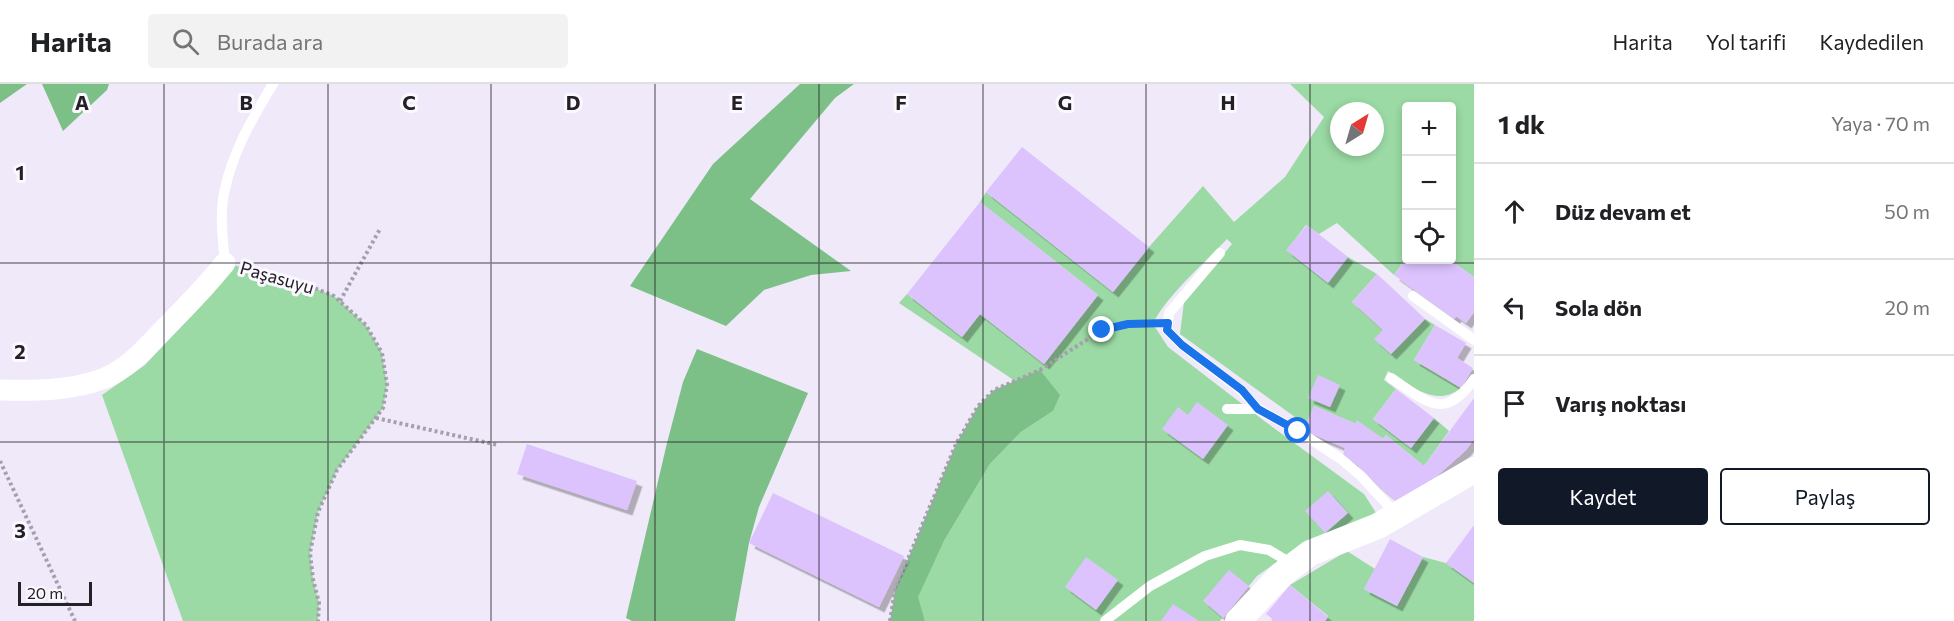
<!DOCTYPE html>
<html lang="tr">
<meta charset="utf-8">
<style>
:root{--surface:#fff;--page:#f2f2f2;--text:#202124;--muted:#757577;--line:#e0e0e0;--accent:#111827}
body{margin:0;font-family:Commissioner,sans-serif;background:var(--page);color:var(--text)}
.controls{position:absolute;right:18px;top:18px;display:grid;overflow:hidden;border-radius:6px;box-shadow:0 3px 9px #0003}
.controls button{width:54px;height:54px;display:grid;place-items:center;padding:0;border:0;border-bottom:2px solid var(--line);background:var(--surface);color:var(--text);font:30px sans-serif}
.compass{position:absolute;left:1330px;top:18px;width:54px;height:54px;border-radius:50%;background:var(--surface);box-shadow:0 3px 9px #0003;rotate:37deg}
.scale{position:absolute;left:18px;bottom:15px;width:74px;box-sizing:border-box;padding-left:6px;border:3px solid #232026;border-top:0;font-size:16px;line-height:21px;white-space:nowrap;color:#232026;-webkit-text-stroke:4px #fbf8ff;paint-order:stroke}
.stop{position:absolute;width:18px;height:18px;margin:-14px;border:4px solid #1a73e8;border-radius:50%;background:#fff}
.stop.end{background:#1a73e8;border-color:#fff;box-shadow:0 2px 6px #0008}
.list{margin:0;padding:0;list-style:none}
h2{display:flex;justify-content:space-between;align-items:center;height:78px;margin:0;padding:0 24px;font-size:26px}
h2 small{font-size:20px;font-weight:400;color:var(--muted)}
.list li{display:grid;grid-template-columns:39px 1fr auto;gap:18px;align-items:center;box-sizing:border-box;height:96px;padding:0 24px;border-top:2px solid var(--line)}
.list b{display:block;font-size:22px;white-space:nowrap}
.list em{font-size:20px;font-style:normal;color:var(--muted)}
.actions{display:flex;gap:12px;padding:18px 24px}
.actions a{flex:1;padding:14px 0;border:2px solid var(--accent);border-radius:6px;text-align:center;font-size:21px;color:var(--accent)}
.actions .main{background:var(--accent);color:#fff}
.icon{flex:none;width:33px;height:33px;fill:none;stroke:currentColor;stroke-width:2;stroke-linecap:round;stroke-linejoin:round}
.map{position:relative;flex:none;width:1474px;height:537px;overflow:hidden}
header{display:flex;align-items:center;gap:36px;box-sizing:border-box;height:84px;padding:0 30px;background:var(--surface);border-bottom:2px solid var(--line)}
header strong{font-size:28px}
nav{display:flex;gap:33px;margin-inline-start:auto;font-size:21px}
.search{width:420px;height:54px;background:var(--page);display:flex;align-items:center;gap:15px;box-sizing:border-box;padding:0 21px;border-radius:6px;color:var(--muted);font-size:22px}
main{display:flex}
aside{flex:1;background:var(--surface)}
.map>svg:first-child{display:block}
</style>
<header>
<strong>Harita</strong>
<div class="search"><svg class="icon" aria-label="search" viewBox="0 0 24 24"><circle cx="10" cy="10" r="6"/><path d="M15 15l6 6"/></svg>Burada ara</div>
<nav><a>Harita</a><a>Yol tarifi</a><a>Kaydedilen</a></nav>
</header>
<main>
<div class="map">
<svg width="1474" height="537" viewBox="0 0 1474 537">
<defs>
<filter id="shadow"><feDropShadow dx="5.5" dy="5.5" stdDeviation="0" flood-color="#0004"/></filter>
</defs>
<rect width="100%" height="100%" fill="#f0e9fa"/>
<path fill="#9bdaa4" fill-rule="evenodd" d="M1290 0H1474V193L1450 176H1452V22H1406V174L1394 191 1337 139 1319 150 1306 141 1287 166 1348 173 1377 190 1352 218 1383 246 1375 255 1391 270 1425 235 1435 241 1414 276 1461 304C1435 324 1412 302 1388 287L1384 296 1396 305 1373 335 1411 364 1434 334 1449 347 1424 382 1386 351 1383 355 1357 337 1356 340 1314 322 1306 341 1180 250 1184 218 1232 160 1227 155C1208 175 1162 217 1153 240L1168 263 1263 336 1364 410 1378 432 1298 463 1257 492 1220 537H925L917 513 944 457 990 380 1021 348 1053 327 1040 287 1015 297 899 219 907 210 962 253 980 230 1044 280 1098 211 980 118 986 108 1113 208 1149 163 1203 102 1234 138 1285 93 1324 33ZM1339 27H1375V63H1339Z
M225 179 297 197 334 212 366 241 382 269 387 301 383 324 337 386 318 428 310 469 313 495 319 519 318 537H183L102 311 145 281 215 207Z
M1347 467 1375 485 1364 505 1397 522 1423 473 1446 479 1474 499V537H1325L1328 532 1290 501Z"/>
<path fill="#7cc087" d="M0 0H27L0 19Z
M42 0H109L107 6 63 47Z
M800 0H854L835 14 750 115 851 187 811 191 764 206 726 242 630 202 713 80Z
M697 265 808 309 759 423 749 459 735 537H632L626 534 667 359 683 298Z
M1040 286 1060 311 1053 327 1021 348 990 380 944 457 918 513 925 537H890L895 506 956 360 978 322 994 306Z"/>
<path fill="#ddc3fe" filter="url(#shadow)" d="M1022 63 1149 163 1113 208 986 108Z
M980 118 1098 211 1044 280 980 230 962 253 907 210Z
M1307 141 1348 173 1328 199 1286 166Z
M1405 176H1450L1474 193V228L1466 239 1456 232 1454 235 1394 191Z
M1377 190 1425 235 1391 270 1374 255 1383 246 1352 218Z
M1435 241 1466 259 1457 274 1473 284 1461 304 1414 276Z
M1318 291 1340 301 1330 323 1308 314Z
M1396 305 1434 334 1411 364 1373 335Z
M1474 314V355L1466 366 1407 419 1398 418 1358 385 1360 383 1343 371 1345 364 1303 346 1314 322 1356 340 1357 336 1383 355 1386 351 1424 382Z
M1197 318 1228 341 1203 375 1162 345 1178 323 1188 331Z
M527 360 637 397 627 426 517 390Z
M1328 407 1348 429 1325 449 1305 427Z
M773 409 904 472 879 523 749 459Z
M1474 441V499L1446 479Z
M1390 455 1423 473 1397 522 1364 505Z
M1086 473 1118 496 1096 526 1065 503Z
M1229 486 1249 502 1223 534 1203 517Z
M1290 501 1328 533 1325 537H1275L1266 530Z
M1173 520 1199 537H1161Z"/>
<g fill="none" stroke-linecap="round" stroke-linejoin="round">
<path stroke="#a5a0ad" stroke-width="4" stroke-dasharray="3 3" stroke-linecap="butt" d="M246 185 297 197 334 212 366 241 382 269 387 301 383 324 337 386 318 428 310 469 313 495 319 519 318 537
M340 217 380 145
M376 334 498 361
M0 377 75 537
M890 537 895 506 956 360 978 322 994 306 1040 286 1102 246 1128 240 1152 239"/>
<path stroke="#fff" stroke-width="10" d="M1220 169 1169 229 1167 246 1182 261 1241 306 1258 325
M225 179C223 156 219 128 225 105 233 67 253 33 273 0
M1413 212 1474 256
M1391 294C1426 317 1444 338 1474 295
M1227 325H1258L1298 347 1341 375 1361 392 1397 431
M1105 537 1150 502 1205 472 1240 461 1269 466 1294 481"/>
<path stroke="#fff" stroke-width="21" d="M0 306C35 307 72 307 105 294 131 283 149 260 168 241 188 221 207 201 225 179"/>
<path stroke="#fff" stroke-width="26" d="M1238 537 1281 491 1310 469 1378 442 1474 386"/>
</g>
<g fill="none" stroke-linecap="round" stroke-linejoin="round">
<path stroke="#1a73e8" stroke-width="8" d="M1102 246 1128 240 1168 239 1167 246 1182 261 1242 306 1258 325 1298 347"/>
</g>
<path fill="none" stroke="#232026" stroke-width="1.5" stroke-opacity="0.55" d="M164 0V537M328 0V537M491 0V537M655 0V537M819 0V537M983 0V537M1146 0V537M1310 0V537M0 179H1474M0 358H1474"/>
<g text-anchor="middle" stroke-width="6" stroke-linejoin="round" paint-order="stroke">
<g font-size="18" fill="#232026" stroke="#fbf8ff">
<text transform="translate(277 194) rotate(16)" y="6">Paşasuyu</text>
</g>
</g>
<g font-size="20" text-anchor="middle" font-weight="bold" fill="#232026" stroke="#fbf8ff" stroke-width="6" stroke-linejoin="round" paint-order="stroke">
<text x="82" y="26">A</text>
<text x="246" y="26">B</text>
<text x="409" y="26">C</text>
<text x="573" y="26">D</text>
<text x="737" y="26">E</text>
<text x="901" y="26">F</text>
<text x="1065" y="26">G</text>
<text x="1228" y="26">H</text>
<text x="20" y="96">1</text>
<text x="20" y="275">2</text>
<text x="20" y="454">3</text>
</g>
</svg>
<div class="controls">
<button>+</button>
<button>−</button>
<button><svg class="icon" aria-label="locate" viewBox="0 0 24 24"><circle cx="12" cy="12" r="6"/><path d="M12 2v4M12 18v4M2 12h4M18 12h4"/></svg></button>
</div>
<svg class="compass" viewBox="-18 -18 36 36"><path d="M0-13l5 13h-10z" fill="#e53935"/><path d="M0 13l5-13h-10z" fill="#757577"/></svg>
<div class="scale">20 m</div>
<div class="stop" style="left:1298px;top:347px"></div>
<div class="stop end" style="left:1102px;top:246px"></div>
</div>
<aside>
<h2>1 dk<small>Yaya · 70 m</small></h2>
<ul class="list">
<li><svg class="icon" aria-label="ahead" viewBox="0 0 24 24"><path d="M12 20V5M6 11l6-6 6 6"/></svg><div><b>Düz devam et</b></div><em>50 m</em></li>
<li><svg class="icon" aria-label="left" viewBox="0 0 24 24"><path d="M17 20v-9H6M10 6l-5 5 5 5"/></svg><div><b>Sola dön</b></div><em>20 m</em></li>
<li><svg class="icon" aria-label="arrive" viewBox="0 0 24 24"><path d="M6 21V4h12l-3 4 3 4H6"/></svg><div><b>Varış noktası</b></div></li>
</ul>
<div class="actions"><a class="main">Kaydet</a><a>Paylaş</a></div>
</aside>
</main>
